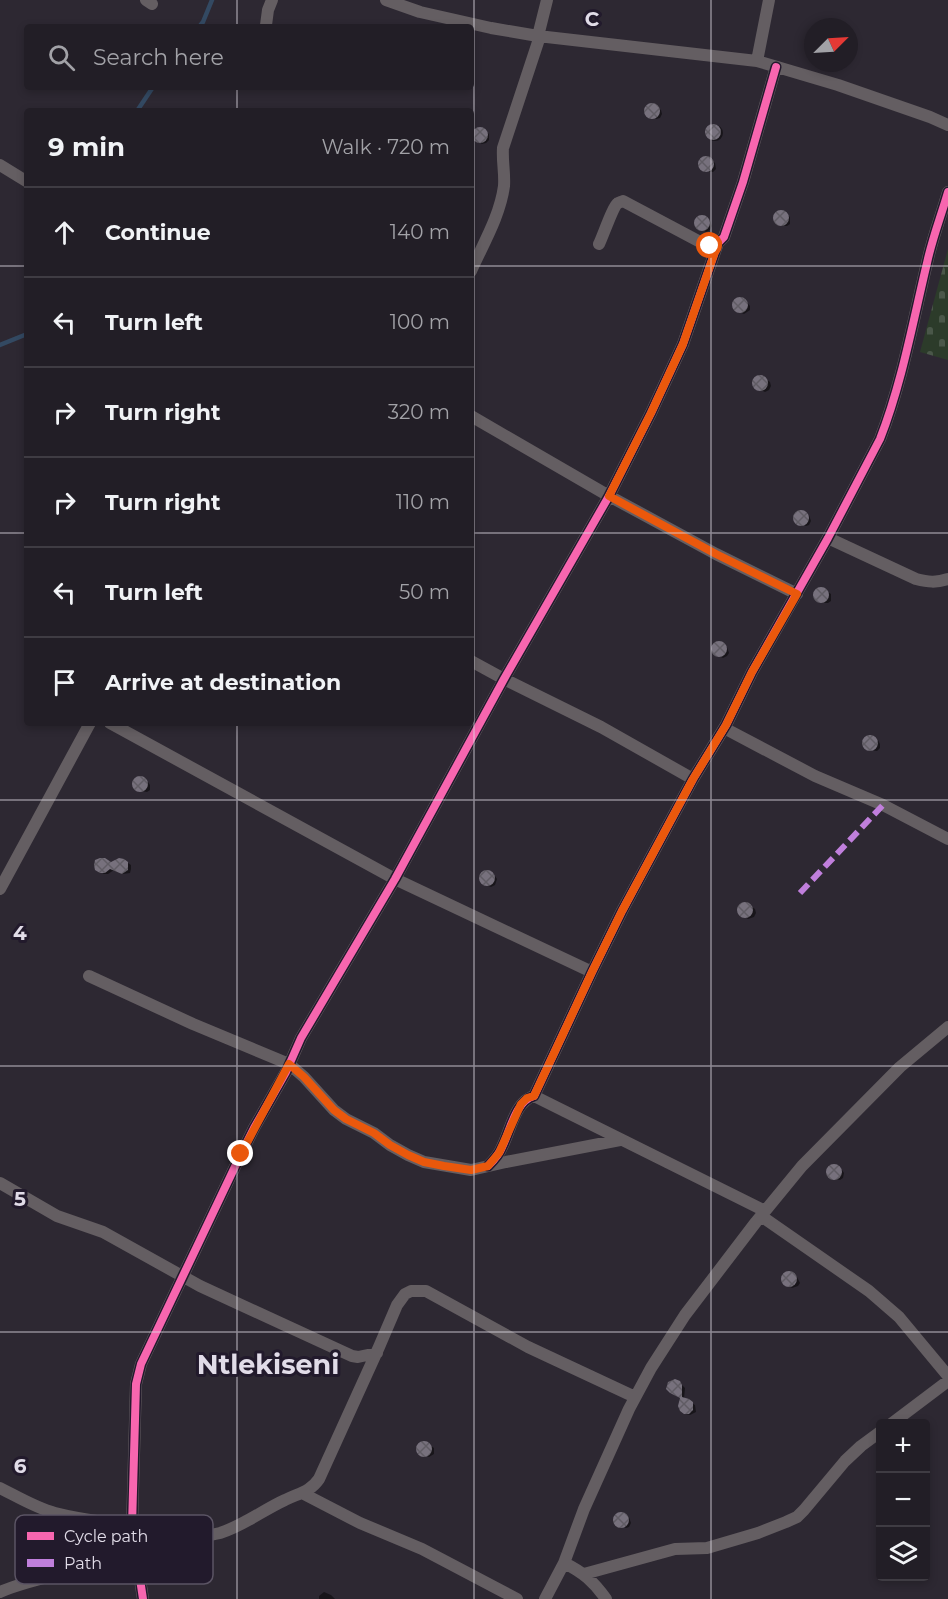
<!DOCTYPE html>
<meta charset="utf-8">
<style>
:root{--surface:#221e26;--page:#2a272e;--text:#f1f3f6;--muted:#a2a2a7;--line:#3f3c43}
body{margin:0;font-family:Montserrat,sans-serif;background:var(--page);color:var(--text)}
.controls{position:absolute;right:18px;bottom:18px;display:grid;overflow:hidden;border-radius:6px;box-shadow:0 3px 9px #0003}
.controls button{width:54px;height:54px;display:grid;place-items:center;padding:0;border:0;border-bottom:2px solid var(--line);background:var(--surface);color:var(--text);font:30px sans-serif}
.compass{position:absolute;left:804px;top:18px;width:54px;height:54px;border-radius:50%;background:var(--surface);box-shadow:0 3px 9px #0003;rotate:66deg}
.stop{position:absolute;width:18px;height:18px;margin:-14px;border:4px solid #ea580c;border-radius:50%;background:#fff}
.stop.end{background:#ea580c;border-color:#fff;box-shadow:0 2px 6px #0008}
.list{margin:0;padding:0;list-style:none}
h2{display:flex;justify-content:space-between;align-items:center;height:78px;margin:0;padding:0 24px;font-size:26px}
h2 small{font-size:20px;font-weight:400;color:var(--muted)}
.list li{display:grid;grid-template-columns:39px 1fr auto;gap:18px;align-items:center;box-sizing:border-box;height:90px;padding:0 24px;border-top:2px solid var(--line)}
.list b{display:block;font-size:22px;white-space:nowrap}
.list em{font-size:20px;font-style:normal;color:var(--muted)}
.icon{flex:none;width:33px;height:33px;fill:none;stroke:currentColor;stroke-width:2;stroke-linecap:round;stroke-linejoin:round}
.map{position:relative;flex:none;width:948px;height:1599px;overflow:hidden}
.search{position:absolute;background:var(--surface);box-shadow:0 3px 9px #0003;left:24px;top:24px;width:450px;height:66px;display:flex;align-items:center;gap:15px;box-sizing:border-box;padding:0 21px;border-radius:6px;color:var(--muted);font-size:22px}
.panel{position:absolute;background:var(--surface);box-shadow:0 3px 9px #0003;left:24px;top:108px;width:450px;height:618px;border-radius:6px}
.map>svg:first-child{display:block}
</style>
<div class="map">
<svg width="948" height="1599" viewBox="0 0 948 1599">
<defs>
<pattern id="cemetery-stones" width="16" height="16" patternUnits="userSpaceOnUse" patternTransform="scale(1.5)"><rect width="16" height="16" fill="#2c3b2a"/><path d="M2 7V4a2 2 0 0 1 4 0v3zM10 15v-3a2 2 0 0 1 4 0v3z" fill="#4a5749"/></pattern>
<pattern id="building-cross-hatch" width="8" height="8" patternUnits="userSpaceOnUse" patternTransform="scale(1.5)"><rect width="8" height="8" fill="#77717d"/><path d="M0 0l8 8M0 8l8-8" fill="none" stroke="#605c64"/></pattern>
</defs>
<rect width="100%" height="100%" fill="#2d2832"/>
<path fill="url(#cemetery-stones)" d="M948 249V360L920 352Z"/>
<path fill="#0007" d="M652 104 661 110 662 114 660 118 656 119 646 115 645 111 648 105Z
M707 133a8 8 0 1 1 16 0a8 8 0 1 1-16 0Z
M483 129 489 134V140L486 143 482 144 475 139 473 135 476 130Z
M708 157 715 163 716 169 713 172H708L701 168 700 161 703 158Z
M783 212 790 217V224L787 226H781L775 220V216L777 213Z
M700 217 710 220 712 226 710 230 706 232 696 227 695 223 697 219Z
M738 299 746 301 750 306V310L744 314 736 311 734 305 735 301Z
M763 377 770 382 771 386 769 390 765 392 755 387 754 383 757 378Z
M799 512 809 515 811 521 809 525 806 526 796 522 795 518 796 514Z
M820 589H824L831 594V601L828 603H821L815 597V593Z
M717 643 727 647 729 653 727 656 723 658 716 655 713 649 714 645Z
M871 736 878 740 880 744V748L877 751 870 750 864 745 865 739Z
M141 778 148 782 150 785V790L147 792 137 790 134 784 135 780Z
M122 859 131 865V869L130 873 123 874 114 870 108 874H104L97 869Z
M487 872 495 876 497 879 495 885 491 887 483 884 481 880 482 874Z
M748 904 755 909 756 913 754 917 748 919 740 914 739 910 742 905Z
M834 1166 842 1170 844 1173 843 1178 840 1180 830 1178 827 1172 829 1168Z
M790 1273 797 1277 800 1283 798 1286 792 1288 784 1283 783 1279 786 1274Z
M679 1382 685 1388 684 1399 695 1405 696 1412 690 1415 686 1414Z
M423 1442 427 1443 434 1448V1454L429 1457 421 1454 418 1451V1446Z
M621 1513 629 1517 631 1523 629 1527 626 1528 615 1523 614 1519 616 1516Z
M324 1592 331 1595 335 1599H319V1596Z"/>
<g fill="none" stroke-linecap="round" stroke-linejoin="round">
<path stroke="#334962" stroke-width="4.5" d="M199 27 203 22 212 0
M137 111 153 87
M0 345 27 334"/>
</g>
<path fill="url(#building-cross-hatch)" d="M644 111a8 8 0 1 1 16 0a8 8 0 1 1-16 0Z
M705 132a8 8 0 1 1 16 0a8 8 0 1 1-16 0Z
M472 135a8 8 0 1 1 16 0a8 8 0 1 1-16 0Z
M698 164a8 8 0 1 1 16 0a8 8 0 1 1-16 0Z
M773 218a8 8 0 1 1 16 0a8 8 0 1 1-16 0Z
M694 223a8 8 0 1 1 16 0a8 8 0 1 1-16 0Z
M732 305a8 8 0 1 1 16 0a8 8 0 1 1-16 0Z
M752 383a8 8 0 1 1 16 0a8 8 0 1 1-16 0Z
M793 518a8 8 0 1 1 16 0a8 8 0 1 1-16 0Z
M813 595a8 8 0 1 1 16 0a8 8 0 1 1-16 0Z
M711 649a8 8 0 1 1 16 0a8 8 0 1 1-16 0Z
M862 743a8 8 0 1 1 16 0a8 8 0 1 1-16 0Z
M132 784a8 8 0 1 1 16 0a8 8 0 1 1-16 0Z
M100 858H105L111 862 119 858 124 859 128 862V870L122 874 110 869 105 873H100L95 870 94 865 95 860Z
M479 878a8 8 0 1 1 16 0a8 8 0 1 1-16 0Z
M737 910a8 8 0 1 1 16 0a8 8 0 1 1-16 0Z
M826 1172a8 8 0 1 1 16 0a8 8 0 1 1-16 0Z
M781 1279a8 8 0 1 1 16 0a8 8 0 1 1-16 0Z
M675 1379 680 1381 682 1385V1397L689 1399 693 1402V1410L689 1414H684L680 1411 678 1406 680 1398 670 1393 666 1389 668 1382Z
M416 1449a8 8 0 1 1 16 0a8 8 0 1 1-16 0Z
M613 1520a8 8 0 1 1 16 0a8 8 0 1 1-16 0Z"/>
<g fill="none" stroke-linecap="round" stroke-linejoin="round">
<path stroke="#645e62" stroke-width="12" d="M146 0 152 4
M386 0 420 12 491 28 538 36 757 61 838 85 930 117 948 125
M266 25 268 10 272 0
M538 36 547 0
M757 61 769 0
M0 165 26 181
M599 244C603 236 613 206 618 203 619 202 621 202 623 201L704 244 710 246 718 243
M471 271C483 244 500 216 504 186 505 173 502 161 503 148L540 36
M471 416 609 496 716 554 797 594
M828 538 916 579C928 582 936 583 948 579
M471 661 504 679 601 727 693 779
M110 723 395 879 592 972
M724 728 815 776 883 805 948 839
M0 889 90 723
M89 976 193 1024 289 1064 304 1077 334 1110 346 1119 374 1133 390 1145 408 1155 424 1162 471 1170 506 1162 620 1140
M534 1096 765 1211
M488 1166C493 1161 499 1155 502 1147 510 1132 515 1101 534 1096L592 972 622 911 693 779 726 725 752 672 828 538 880 439C902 383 913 321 927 263 932 239 941 216 948 192
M0 1183 57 1216 103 1232 200 1286 352 1356 358 1357 377 1353
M761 1216 869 1291 899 1317 948 1376
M891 1424 948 1381
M0 1488C18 1497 36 1508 55 1513 103 1525 151 1525 199 1533
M302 1493 360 1523 422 1549 517 1599
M564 1563C583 1572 594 1582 606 1599
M584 1574 675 1549 707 1548 758 1533 786 1522 797 1517 804 1510 845 1461 861 1446 880 1432
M0 1592C30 1579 62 1575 92 1565 106 1560 120 1552 134 1548 162 1539 192 1540 220 1533 243 1526 263 1510 285 1500 299 1493 310 1492 319 1479L379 1347 397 1305 405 1294 411 1291H426L528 1347 635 1397
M143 1599 132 1526 136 1384 141 1364 241 1154 254 1128 286 1072 301 1038 395 879 504 679 609 496 651 413 683 344 718 243 724 237 743 182 776 67
M545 1599 564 1563 584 1509 629 1409 651 1368 685 1315 756 1222 802 1166 900 1067 948 1027"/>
<path stroke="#c07fdc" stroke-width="6" stroke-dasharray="12 6" stroke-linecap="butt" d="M800 893 883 805"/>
<g stroke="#221a2c" stroke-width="11">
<path id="cycleway" d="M488 1166C493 1161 499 1155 502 1147 510 1132 515 1101 534 1096L592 972 622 911 693 779 726 725 752 672 828 538 880 439C902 383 913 321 927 263 932 239 941 216 948 192
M143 1599 132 1526 136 1384 141 1364 241 1154 254 1128 286 1072 301 1038 395 879 504 679 609 496 651 413 683 344 718 243 724 237 743 182 776 67"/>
</g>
<use href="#cycleway" stroke="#f766af" stroke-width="8"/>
</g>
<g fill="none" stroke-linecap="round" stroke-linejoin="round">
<path stroke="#ea580c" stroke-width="8" d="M241 1154 289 1064 304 1077 334 1110 346 1119 374 1133 390 1145 408 1155 424 1162 444 1166 471 1170 488 1166 499 1153 521 1104 527 1098 534 1096 592 972 622 911 693 779 726 725 752 672 797 594 716 554 609 496 651 413 683 344 718 243 710 246"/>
</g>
<path fill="none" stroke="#e1dce8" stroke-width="1.5" stroke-opacity="0.55" d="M237 0V27M474 0V1599M711 0V1599M237 87V111M0 266H27M471 266H948M0 533H27M471 533H948M237 723V1599M0 800H948M0 1066H948M0 1332H948"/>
<g text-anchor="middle" stroke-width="6" stroke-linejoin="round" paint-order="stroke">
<g font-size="27" font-weight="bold" fill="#e1dce8" stroke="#221a2c">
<text x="268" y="1374">Ntlekiseni</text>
</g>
</g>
<rect x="15" y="1515" width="198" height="69" rx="9" fill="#221a2c" stroke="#5b5464" stroke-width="1.5"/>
<rect x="27" y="1532" width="27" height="8" fill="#f766af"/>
<rect x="27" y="1559" width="27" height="8" fill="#c07fdc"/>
<g font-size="16" fill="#e1dce8">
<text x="64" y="1542">Cycle path</text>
<text x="64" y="1569">Path</text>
</g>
<g font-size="20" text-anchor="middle" font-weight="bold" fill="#e1dce8" stroke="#221a2c" stroke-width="6" stroke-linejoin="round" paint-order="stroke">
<text x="592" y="26">C</text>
<text x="20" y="940">4</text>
<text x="20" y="1206">5</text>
<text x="20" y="1473">6</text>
</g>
</svg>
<div class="controls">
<button>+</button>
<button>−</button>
<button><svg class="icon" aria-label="layers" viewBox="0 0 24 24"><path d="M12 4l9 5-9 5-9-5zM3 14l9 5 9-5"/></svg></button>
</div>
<svg class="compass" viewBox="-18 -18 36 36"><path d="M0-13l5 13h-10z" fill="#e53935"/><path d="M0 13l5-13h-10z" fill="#a2a2a7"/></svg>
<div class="stop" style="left:710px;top:246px"></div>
<div class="stop end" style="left:241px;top:1154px"></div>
<div class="search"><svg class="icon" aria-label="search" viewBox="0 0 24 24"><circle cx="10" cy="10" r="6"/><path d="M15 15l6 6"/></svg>Search here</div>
<section class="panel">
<h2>9 min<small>Walk · 720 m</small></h2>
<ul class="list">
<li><svg class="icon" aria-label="ahead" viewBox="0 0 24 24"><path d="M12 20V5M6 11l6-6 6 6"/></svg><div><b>Continue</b></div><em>140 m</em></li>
<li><svg class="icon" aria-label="left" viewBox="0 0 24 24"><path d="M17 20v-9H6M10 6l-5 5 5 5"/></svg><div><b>Turn left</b></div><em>100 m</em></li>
<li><svg class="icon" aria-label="right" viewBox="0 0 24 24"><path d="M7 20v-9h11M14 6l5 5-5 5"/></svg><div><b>Turn right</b></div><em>320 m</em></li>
<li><svg class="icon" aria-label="right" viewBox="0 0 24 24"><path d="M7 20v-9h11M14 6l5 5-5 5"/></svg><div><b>Turn right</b></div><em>110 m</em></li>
<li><svg class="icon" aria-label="left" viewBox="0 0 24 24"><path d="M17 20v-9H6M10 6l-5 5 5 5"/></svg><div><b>Turn left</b></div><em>50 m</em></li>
<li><svg class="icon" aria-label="arrive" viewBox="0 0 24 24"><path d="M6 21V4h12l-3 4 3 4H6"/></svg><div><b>Arrive at destination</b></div></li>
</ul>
</section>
</div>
